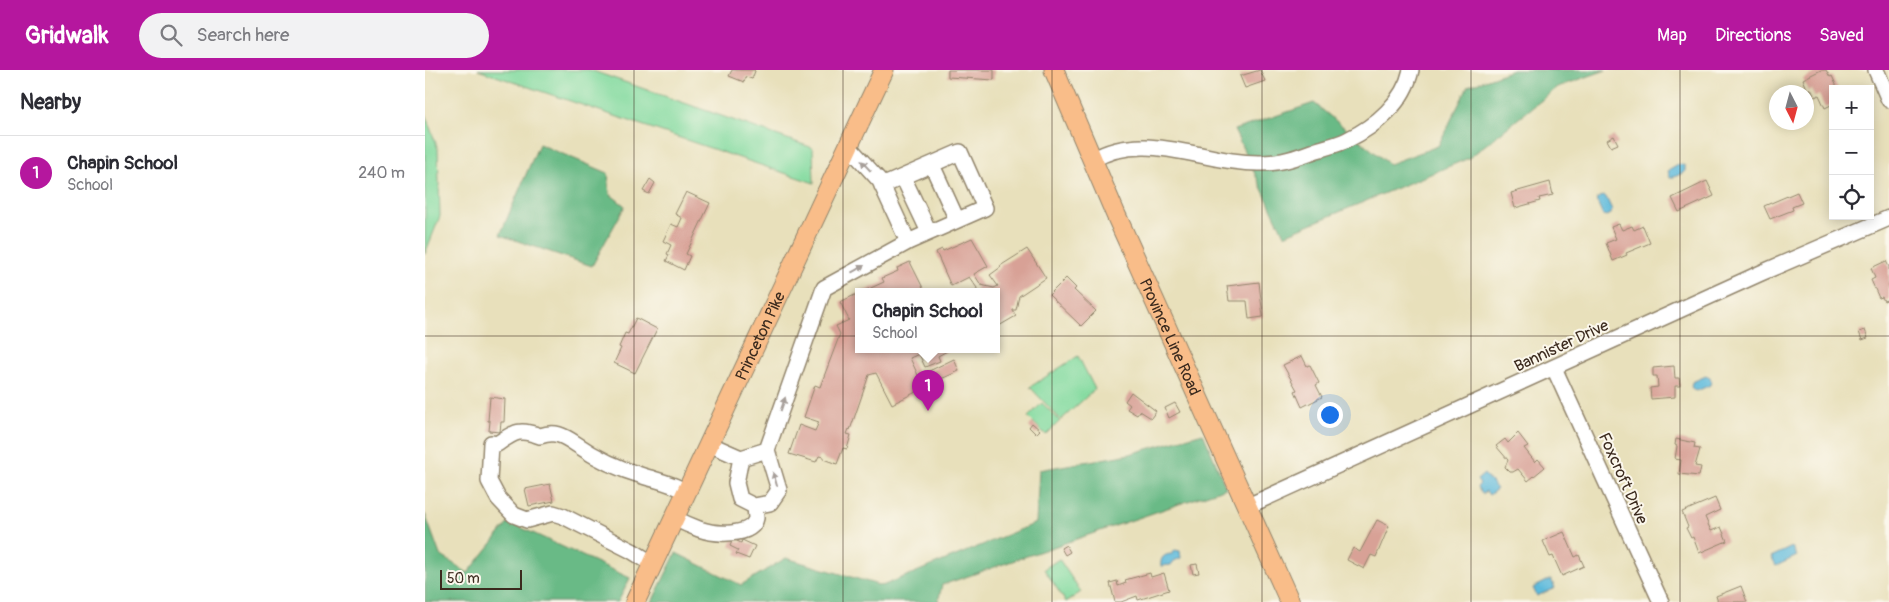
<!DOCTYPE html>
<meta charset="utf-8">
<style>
:root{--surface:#fff;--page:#f2f2f3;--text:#2b2b33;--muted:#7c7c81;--line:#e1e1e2;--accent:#b5179e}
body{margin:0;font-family:Pangolin,sans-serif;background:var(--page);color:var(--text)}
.controls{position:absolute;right:15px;top:15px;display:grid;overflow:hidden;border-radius:0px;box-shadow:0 2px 12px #0003}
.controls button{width:45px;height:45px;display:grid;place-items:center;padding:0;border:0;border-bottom:1px solid var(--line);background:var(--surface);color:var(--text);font:25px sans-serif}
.compass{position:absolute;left:1344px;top:15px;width:45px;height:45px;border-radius:50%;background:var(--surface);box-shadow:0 2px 12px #0003;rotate:174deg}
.scale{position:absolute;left:15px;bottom:12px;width:82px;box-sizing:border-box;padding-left:5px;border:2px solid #3b2a1e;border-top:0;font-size:14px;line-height:18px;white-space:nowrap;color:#3b2a1e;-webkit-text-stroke:4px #fbf7ec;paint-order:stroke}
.you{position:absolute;left:904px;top:344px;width:18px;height:18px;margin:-12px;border:4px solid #fff;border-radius:50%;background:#1a73e8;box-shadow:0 0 0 8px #1a73e833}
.badge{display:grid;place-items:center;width:32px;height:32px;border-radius:50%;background:var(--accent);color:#fff;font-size:16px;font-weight:700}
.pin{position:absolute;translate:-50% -41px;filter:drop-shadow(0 1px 2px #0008)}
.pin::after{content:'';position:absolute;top:26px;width:18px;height:15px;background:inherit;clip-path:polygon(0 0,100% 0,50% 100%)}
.popup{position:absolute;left:430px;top:218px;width:145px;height:65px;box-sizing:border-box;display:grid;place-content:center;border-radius:0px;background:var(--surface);filter:drop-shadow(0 1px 4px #0005);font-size:16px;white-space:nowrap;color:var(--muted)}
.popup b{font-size:19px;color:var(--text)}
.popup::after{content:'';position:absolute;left:50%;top:100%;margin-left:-10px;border:10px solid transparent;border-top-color:var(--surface)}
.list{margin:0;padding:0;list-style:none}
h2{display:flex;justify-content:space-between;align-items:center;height:65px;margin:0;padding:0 20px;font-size:21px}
h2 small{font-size:16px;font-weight:400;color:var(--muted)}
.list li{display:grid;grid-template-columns:32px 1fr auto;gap:15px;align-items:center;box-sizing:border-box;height:75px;padding:0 20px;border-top:1px solid var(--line)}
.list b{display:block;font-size:19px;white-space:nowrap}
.list p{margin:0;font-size:16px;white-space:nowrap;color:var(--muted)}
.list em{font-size:16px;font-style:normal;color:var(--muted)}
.icon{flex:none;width:28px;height:28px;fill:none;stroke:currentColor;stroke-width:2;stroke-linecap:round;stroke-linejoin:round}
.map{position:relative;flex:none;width:1464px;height:532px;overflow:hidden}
header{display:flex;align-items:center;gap:30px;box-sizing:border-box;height:70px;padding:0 25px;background:var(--accent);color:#fff}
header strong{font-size:24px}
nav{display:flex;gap:28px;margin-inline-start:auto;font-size:18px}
.search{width:350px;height:45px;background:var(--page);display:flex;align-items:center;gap:12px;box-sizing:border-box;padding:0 18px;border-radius:28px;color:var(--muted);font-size:19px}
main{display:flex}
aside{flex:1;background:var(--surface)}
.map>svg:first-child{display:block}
</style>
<header>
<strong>Gridwalk</strong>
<div class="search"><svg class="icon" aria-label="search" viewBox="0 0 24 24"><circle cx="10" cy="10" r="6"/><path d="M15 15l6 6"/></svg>Search here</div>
<nav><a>Map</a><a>Directions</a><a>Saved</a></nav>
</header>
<main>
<aside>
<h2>Nearby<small></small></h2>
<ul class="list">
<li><span class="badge">1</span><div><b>Chapin School</b><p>School</p></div><em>240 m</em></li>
</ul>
</aside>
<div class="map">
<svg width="1464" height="532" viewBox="0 0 1464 532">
<rect width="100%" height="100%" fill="#fbf7ec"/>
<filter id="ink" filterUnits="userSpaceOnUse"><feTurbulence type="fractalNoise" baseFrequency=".02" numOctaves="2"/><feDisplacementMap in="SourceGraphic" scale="10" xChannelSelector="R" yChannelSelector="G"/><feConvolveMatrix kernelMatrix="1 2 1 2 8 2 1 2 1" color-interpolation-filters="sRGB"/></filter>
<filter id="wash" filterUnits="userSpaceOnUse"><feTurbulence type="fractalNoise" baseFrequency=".0096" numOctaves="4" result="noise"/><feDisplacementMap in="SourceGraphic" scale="20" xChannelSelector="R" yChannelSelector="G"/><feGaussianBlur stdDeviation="1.12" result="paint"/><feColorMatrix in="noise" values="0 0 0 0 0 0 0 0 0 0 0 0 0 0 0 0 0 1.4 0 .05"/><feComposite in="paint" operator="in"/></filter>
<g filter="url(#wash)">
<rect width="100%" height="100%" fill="#e8e0bb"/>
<path fill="#82da9f" stroke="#5e825e" d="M53 0H165L388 78 389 113Z
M0 44 13 79 15 146 0 184Z
M653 286 670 319 636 350 605 317Z
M617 333 635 351 621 365 603 347Z
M634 489 656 522 641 532 619 499Z"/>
<path fill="#69ba86" stroke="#527252" d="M1088 0H1181L1133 17 1044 88 859 165 809 60 889 33 964 94 1013 76 1043 16Z
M114 74 183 103 185 124 200 136 167 196 75 165Z
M778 363 801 418 517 515 513 532H227L251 483 316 515 361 488 457 516 611 453 614 400 705 384Z
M0 444 15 485 43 503 84 452 205 508 193 532H0Z"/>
<path fill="#5dbadb" stroke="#4c727c" d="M1255 94 1260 96V102L1249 107H1245L1243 101Z
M1178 126 1181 127 1187 140 1186 144 1182 146 1178 145 1172 132 1173 128Z
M1281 306 1285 307 1286 311 1285 315 1272 321 1268 320 1266 316 1267 312Z
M1059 404 1072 419 1064 425 1061 421 1057 424 1052 417 1055 414 1052 410Z
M1367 477 1372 486 1351 496 1346 487Z
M750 480 755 481 756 488 749 491 746 495 736 496C735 488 739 484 747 484Z
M1126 509 1130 518 1112 526 1108 518Z"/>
<g id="blocks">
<path fill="#d8a196" d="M307 0H329L330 1 327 9 321 7 319 12 304 6Z
M523 0H569V10L523 7Z
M835 0 840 11 820 18 815 6Z
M1396 0H1401L1405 7 1407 6 1413 19H1408V34L1400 38 1394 25 1390 27 1386 19 1383 21 1378 9Z
M1189 66 1193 74 1186 77 1182 70Z
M225 109 230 113 224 124 218 121Z
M1282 111 1289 126 1254 142 1247 128Z
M1125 112 1128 125 1114 128 1115 131 1090 138 1086 123Z
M261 122 285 133 261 184 265 186 259 200 241 191 244 185 242 184 246 175 238 171 246 154 253 157 257 148 250 144Z
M1372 122 1377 133 1367 137 1368 140 1345 149 1339 136Z
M1194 154 1197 160 1207 156 1209 160 1218 156 1225 173 1201 183 1202 185 1188 191 1181 173 1191 169 1186 157Z
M547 168 563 196 549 204 556 215 569 218 573 216 565 205 576 197 575 196 602 179 621 208 594 226 591 240H588V241L591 246 572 257V222H551L552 218 544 207 526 216 511 182 517 179 518 181Z
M1461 191 1464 197V229L1459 231 1457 227 1454 228 1446 210 1450 208 1446 198Z
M485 192 500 222H437L459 212 457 208 473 201 472 198Z
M641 208 651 218 649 220 671 241 656 256 624 225Z
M834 212 838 247 824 249 822 231H804L802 216Z
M434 223V280H521L522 281 513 286 515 291 500 297 494 284 485 288 499 318 467 334 451 303 444 305 425 360 424 359 422 364 426 365 422 379 418 378 412 394 398 389V387L394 386 391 392 364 384 374 355 390 361 394 352 379 347 390 315 395 317 415 264 411 256 424 250 415 232Z
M211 248 232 259 210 303 189 293 196 278 194 277 200 263 203 264Z
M1440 260 1443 268 1437 270 1434 262Z
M877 286 882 296 885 295 894 313 891 315 897 327 877 337 870 321 872 320 858 295Z
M529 289 534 301 507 313 502 302Z
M1249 296 1250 308H1254L1255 316H1250V327L1226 329 1225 318 1233 317 1232 306H1228V298Z
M706 322 731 341 726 348 715 341 712 345 702 339 705 335 700 331Z
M65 327 80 329 79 352H76L75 362 64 361 65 351H63Z
M750 333 755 342 744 348 740 338Z
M607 353 615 360 611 364 604 357Z
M1093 363 1103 376 1099 378 1110 392 1113 389 1120 397 1103 411 1093 399 1088 402H1085L1080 397 1083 390 1071 376 1080 369 1083 373Z
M1251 369 1270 373 1269 378 1275 379 1270 396 1276 397 1274 406 1254 404 1256 390 1250 389 1252 376 1250 375Z
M125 414 129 431 104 436 100 419Z
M1290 428 1295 440 1280 447 1286 461 1296 457 1302 471 1274 483 1268 467 1266 468 1261 458 1263 457 1257 442Z
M952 450 964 456 951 487 946 485 939 499 922 490 928 478 935 482Z
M1139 462 1150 487 1154 485 1159 496 1137 506 1128 486 1125 487 1118 471Z
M308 469 316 473 317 470 330 476 324 489 311 484 313 480 305 476Z
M641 475 645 482 640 485 636 478Z
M772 494 774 503 768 504 766 495Z
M725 503 726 507 739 503 744 520 713 530 712 526 696 532H690L685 513 692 511 693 516 701 513 700 510Z
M1316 516 1322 532H1293L1291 526Z"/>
</g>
</g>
<g filter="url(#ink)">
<use href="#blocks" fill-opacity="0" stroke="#92856c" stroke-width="1"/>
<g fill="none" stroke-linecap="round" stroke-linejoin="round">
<g stroke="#92856c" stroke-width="18">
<path id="minor" d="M1451 0 1464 30
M424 77 455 111 483 172
M667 90C722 58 780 95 838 93 856 93 873 87 889 81 900 77 912 75 922 70 951 56 979 32 986 0
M507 95 532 150
M478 107 504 162
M1129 298 1236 532
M284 374 316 388 342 380
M316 388 311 413 315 429 329 436 345 433 354 420 342 380 399 218 483 172 560 138 535 82 457 116
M823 436 1336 203 1464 148
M249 448C257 452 266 456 274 459 288 464 327 468 331 448 331 445 330 440 330 436
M228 494 207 481 138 446 128 443 102 450 89 445 73 428 64 411 66 373 72 374C90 362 94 358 115 366 130 361 138 365 151 374 171 388 194 399 218 406 234 411 247 413 262 422"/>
</g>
<g stroke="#92856c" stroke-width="21">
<g id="major">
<path id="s1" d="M629 0 691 145 865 532"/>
<path id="s2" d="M210 532 459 0"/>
</g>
</g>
<use href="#minor" stroke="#fff" stroke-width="15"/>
<use href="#major" stroke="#f9bd89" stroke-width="19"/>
</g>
<defs><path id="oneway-solid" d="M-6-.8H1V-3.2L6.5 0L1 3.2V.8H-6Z" transform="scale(1.25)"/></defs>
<g fill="#a79f9a">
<use href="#oneway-solid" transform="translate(441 96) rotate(-133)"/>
<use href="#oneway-solid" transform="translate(433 199) rotate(-29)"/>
<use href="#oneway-solid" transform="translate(358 334) rotate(-71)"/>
<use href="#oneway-solid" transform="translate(350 409) rotate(-106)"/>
</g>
</g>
<path fill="none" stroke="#3b2a1e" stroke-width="1" stroke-opacity="0.55" d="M209 0V532M418 0V532M627 0V532M837 0V532M1046 0V532M1255 0V532M0 266H1464"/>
<g text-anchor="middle" stroke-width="4" stroke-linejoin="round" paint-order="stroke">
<g font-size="16" fill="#3b2a1e" stroke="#fbf7ec">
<text dy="6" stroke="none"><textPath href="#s2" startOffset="294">Princeton Pike</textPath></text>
<text dy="6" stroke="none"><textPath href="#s1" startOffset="291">Province Line Road</textPath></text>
<text transform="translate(1136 275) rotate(-25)" y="6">Bannister Drive</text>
<text transform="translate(1199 408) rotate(66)" y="6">Foxcroft Drive</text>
</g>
</g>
</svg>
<div class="controls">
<button>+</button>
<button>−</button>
<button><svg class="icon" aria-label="locate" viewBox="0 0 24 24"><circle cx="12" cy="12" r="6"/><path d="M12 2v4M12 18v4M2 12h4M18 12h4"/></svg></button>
</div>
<svg class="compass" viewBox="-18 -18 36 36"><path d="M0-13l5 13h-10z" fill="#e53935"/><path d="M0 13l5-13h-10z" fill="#7c7c81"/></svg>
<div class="scale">50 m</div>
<div class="you"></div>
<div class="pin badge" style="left:503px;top:341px">1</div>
<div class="popup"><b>Chapin School</b>School</div>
</div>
</main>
